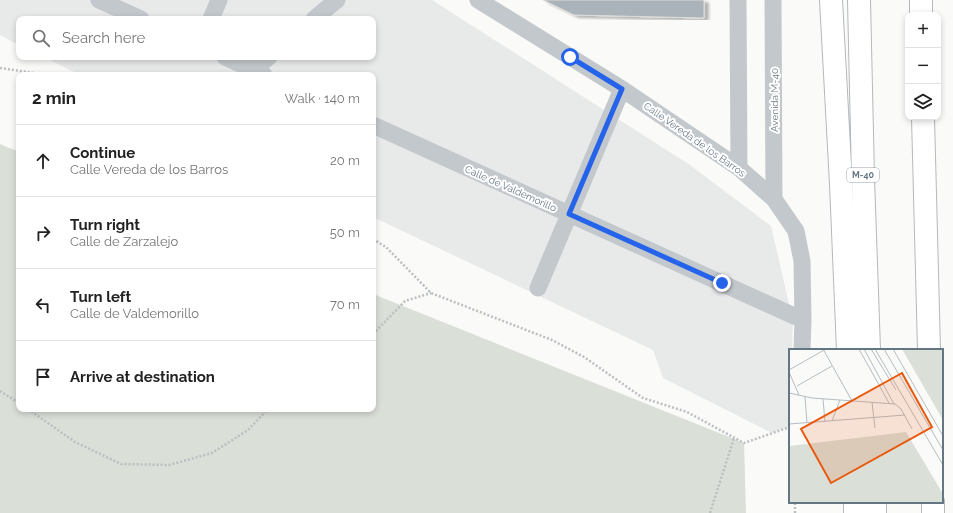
<!DOCTYPE html>
<meta charset="utf-8">
<style>
:root{--surface:#fff;--page:#f2f2f2;--text:#222;--muted:#767676;--line:#e0e0e0}
body{margin:0;font-family:Raleway,sans-serif;background:var(--page);color:var(--text)}
.controls{position:absolute;right:12px;top:12px;display:grid;overflow:hidden;border-radius:8px;box-shadow:0 2px 6px #0003}
.controls button{width:36px;height:36px;display:grid;place-items:center;padding:0;border:0;border-bottom:1px solid var(--line);background:var(--surface);color:var(--text);font:20px sans-serif}
.stop{position:absolute;width:12px;height:12px;margin:-9px;border:3px solid #2563eb;border-radius:50%;background:#fff}
.stop.end{background:#2563eb;border-color:#fff;box-shadow:0 1px 4px #0008}
.list{margin:0;padding:0;list-style:none}
h2{display:flex;justify-content:space-between;align-items:center;height:52px;margin:0;padding:0 16px;font-size:17px}
h2 small{font-size:13px;font-weight:400;color:var(--muted)}
.list li{display:grid;grid-template-columns:26px 1fr auto;gap:12px;align-items:center;box-sizing:border-box;height:72px;padding:0 16px;border-top:1px solid var(--line)}
.list b{display:block;font-size:15px;white-space:nowrap}
.list p{margin:0;font-size:13px;white-space:nowrap;color:var(--muted)}
.list em{font-size:13px;font-style:normal;color:var(--muted)}
.icon{flex:none;width:22px;height:22px;fill:none;stroke:currentColor;stroke-width:2;stroke-linecap:round;stroke-linejoin:round}
.map{position:relative;flex:none;width:953px;height:513px;overflow:hidden}
.search{position:absolute;background:var(--surface);box-shadow:0 2px 6px #0003;left:16px;top:16px;width:360px;height:44px;display:flex;align-items:center;gap:10px;box-sizing:border-box;padding:0 14px;border-radius:8px;color:var(--muted);font-size:15px}
.panel{position:absolute;background:var(--surface);box-shadow:0 2px 6px #0003;left:16px;top:72px;width:360px;height:340px;border-radius:8px}
.map>svg:first-child{display:block}
</style>
<div class="map">
<svg width="953" height="513" viewBox="0 0 953 513">
<defs>
<filter id="shadow"><feDropShadow dx="4.5" dy="2.5" stdDeviation="1" flood-color="#0004"/></filter>
</defs>
<rect width="100%" height="100%" fill="#fafaf8"/>
<path fill="#e8e9e9" d="M0 0H432L690 165 771 226 793 321 792 350H790V426L772 433 663 378 653 350 373 217V75H80L44 57H373V19H19V45L0 35Z"/>
<path fill="#dadfd7" d="M0 144 19 152V409H373V294L744 443 746 513H0Z"/>
<path fill="#aab3b9" stroke="#dcdcda" filter="url(#shadow)" d="M543 0H704V18L574 15Z"/>
<g fill="none" stroke-linecap="round" stroke-linejoin="round">
<g stroke="#b4b9bd" stroke-width="24">
<path id="motorway" d="M831 0 841 184 848 350
M859 0 863 178 869 350
M921 0V15
M923 117 929 350
M855 502V513
M875 502V513
M933 502V513"/>
</g>
<path stroke="#bbbfc2" stroke-width="2.5" stroke-dasharray="2 2" stroke-linecap="butt" d="M0 68 47 75
M373 239 386 247 431 293 552 340 584 357 643 398 687 412 744 443 790 427
M373 334 405 301 431 293
M0 391 19 403
M28 409 75 442 121 464 169 465 212 453 248 430 268 409
M710 513 734 438
M795 513V502"/>
<path stroke="#c3c8cc" stroke-width="17" d="M99 0 141 19
M478 0 622 89 739 168 774 199 796 231 802 261 803 320 802 350
M738 0 739 168
M773 0 774 199
M211 19 219 0
M314 19 337 0
M225 57 264 75
M253 70 269 57
M373 125 803 320
M538 288 622 89"/>
<use href="#motorway" stroke="#fff" stroke-width="22"/>
</g>
<g fill="none" stroke-linecap="round" stroke-linejoin="round">
<path stroke="#2563eb" stroke-width="5" d="M570 57 622 89 569 214 722 283"/>
</g>
<g text-anchor="middle" stroke-width="4" stroke-linejoin="round" paint-order="stroke">
<rect fill="#fff" stroke="#939fa8" stroke-width="1" x="847" y="168" width="32" height="14" rx="3"/>
<g font-size="9" font-weight="bold" fill="#657683">
<text x="863" y="178">M-40</text>
</g>
<g font-size="10" fill="#657683" stroke="#fff">
<text transform="translate(774 100) rotate(-90)" y="4">Avenida M-40</text>
<text transform="translate(695 139) rotate(35)" y="4">Calle Vereda de los Barros</text>
<text transform="translate(511 188) rotate(24)" y="4">Calle de Valdemorillo</text>
</g>
</g>
<g transform="translate(789 349)">
<rect width="154" height="154" fill="#fafaf8"/>
<path d="M113 0H154V71ZM117 83 154 145V154H0V97Z" fill="#dadfd7"/>
<path fill="none" stroke="#b5bdc2" stroke-width="1" d="M34 0 63 52M70 0 100 54M75 0 105 55M82 0 107 41M86 0 154 116M95 0 154 101M104 0 154 87M0 21 37 0M0 23 10 46M8 37 43 17M0 44 23 49 106 55 112 60 123 80M16 48 18 74M34 50 36 73M83 53 86 79M43 72 51 51M0 75 116 66"/>
<path fill="#e8590c" fill-opacity="0.15" stroke="#e8590c" stroke-width="2" d="M113 24 143 78 42 134 12 80Z"/>
<rect width="154" height="154" fill="none" stroke="#657683" stroke-width="2"/>
</g>
</svg>
<div class="controls">
<button>+</button>
<button>−</button>
<button><svg class="icon" aria-label="layers" viewBox="0 0 24 24"><path d="M12 4l9 5-9 5-9-5zM3 14l9 5 9-5"/></svg></button>
</div>
<div class="stop" style="left:570px;top:57px"></div>
<div class="stop end" style="left:722px;top:283px"></div>
<div class="search"><svg class="icon" aria-label="search" viewBox="0 0 24 24"><circle cx="10" cy="10" r="6"/><path d="M15 15l6 6"/></svg>Search here</div>
<section class="panel">
<h2>2 min<small>Walk · 140 m</small></h2>
<ul class="list">
<li><svg class="icon" aria-label="ahead" viewBox="0 0 24 24"><path d="M12 20V5M6 11l6-6 6 6"/></svg><div><b>Continue</b><p>Calle Vereda de los Barros</p></div><em>20 m</em></li>
<li><svg class="icon" aria-label="right" viewBox="0 0 24 24"><path d="M7 20v-9h11M14 6l5 5-5 5"/></svg><div><b>Turn right</b><p>Calle de Zarzalejo</p></div><em>50 m</em></li>
<li><svg class="icon" aria-label="left" viewBox="0 0 24 24"><path d="M17 20v-9H6M10 6l-5 5 5 5"/></svg><div><b>Turn left</b><p>Calle de Valdemorillo</p></div><em>70 m</em></li>
<li><svg class="icon" aria-label="arrive" viewBox="0 0 24 24"><path d="M6 21V4h12l-3 4 3 4H6"/></svg><div><b>Arrive at destination</b></div></li>
</ul>
</section>
</div>
